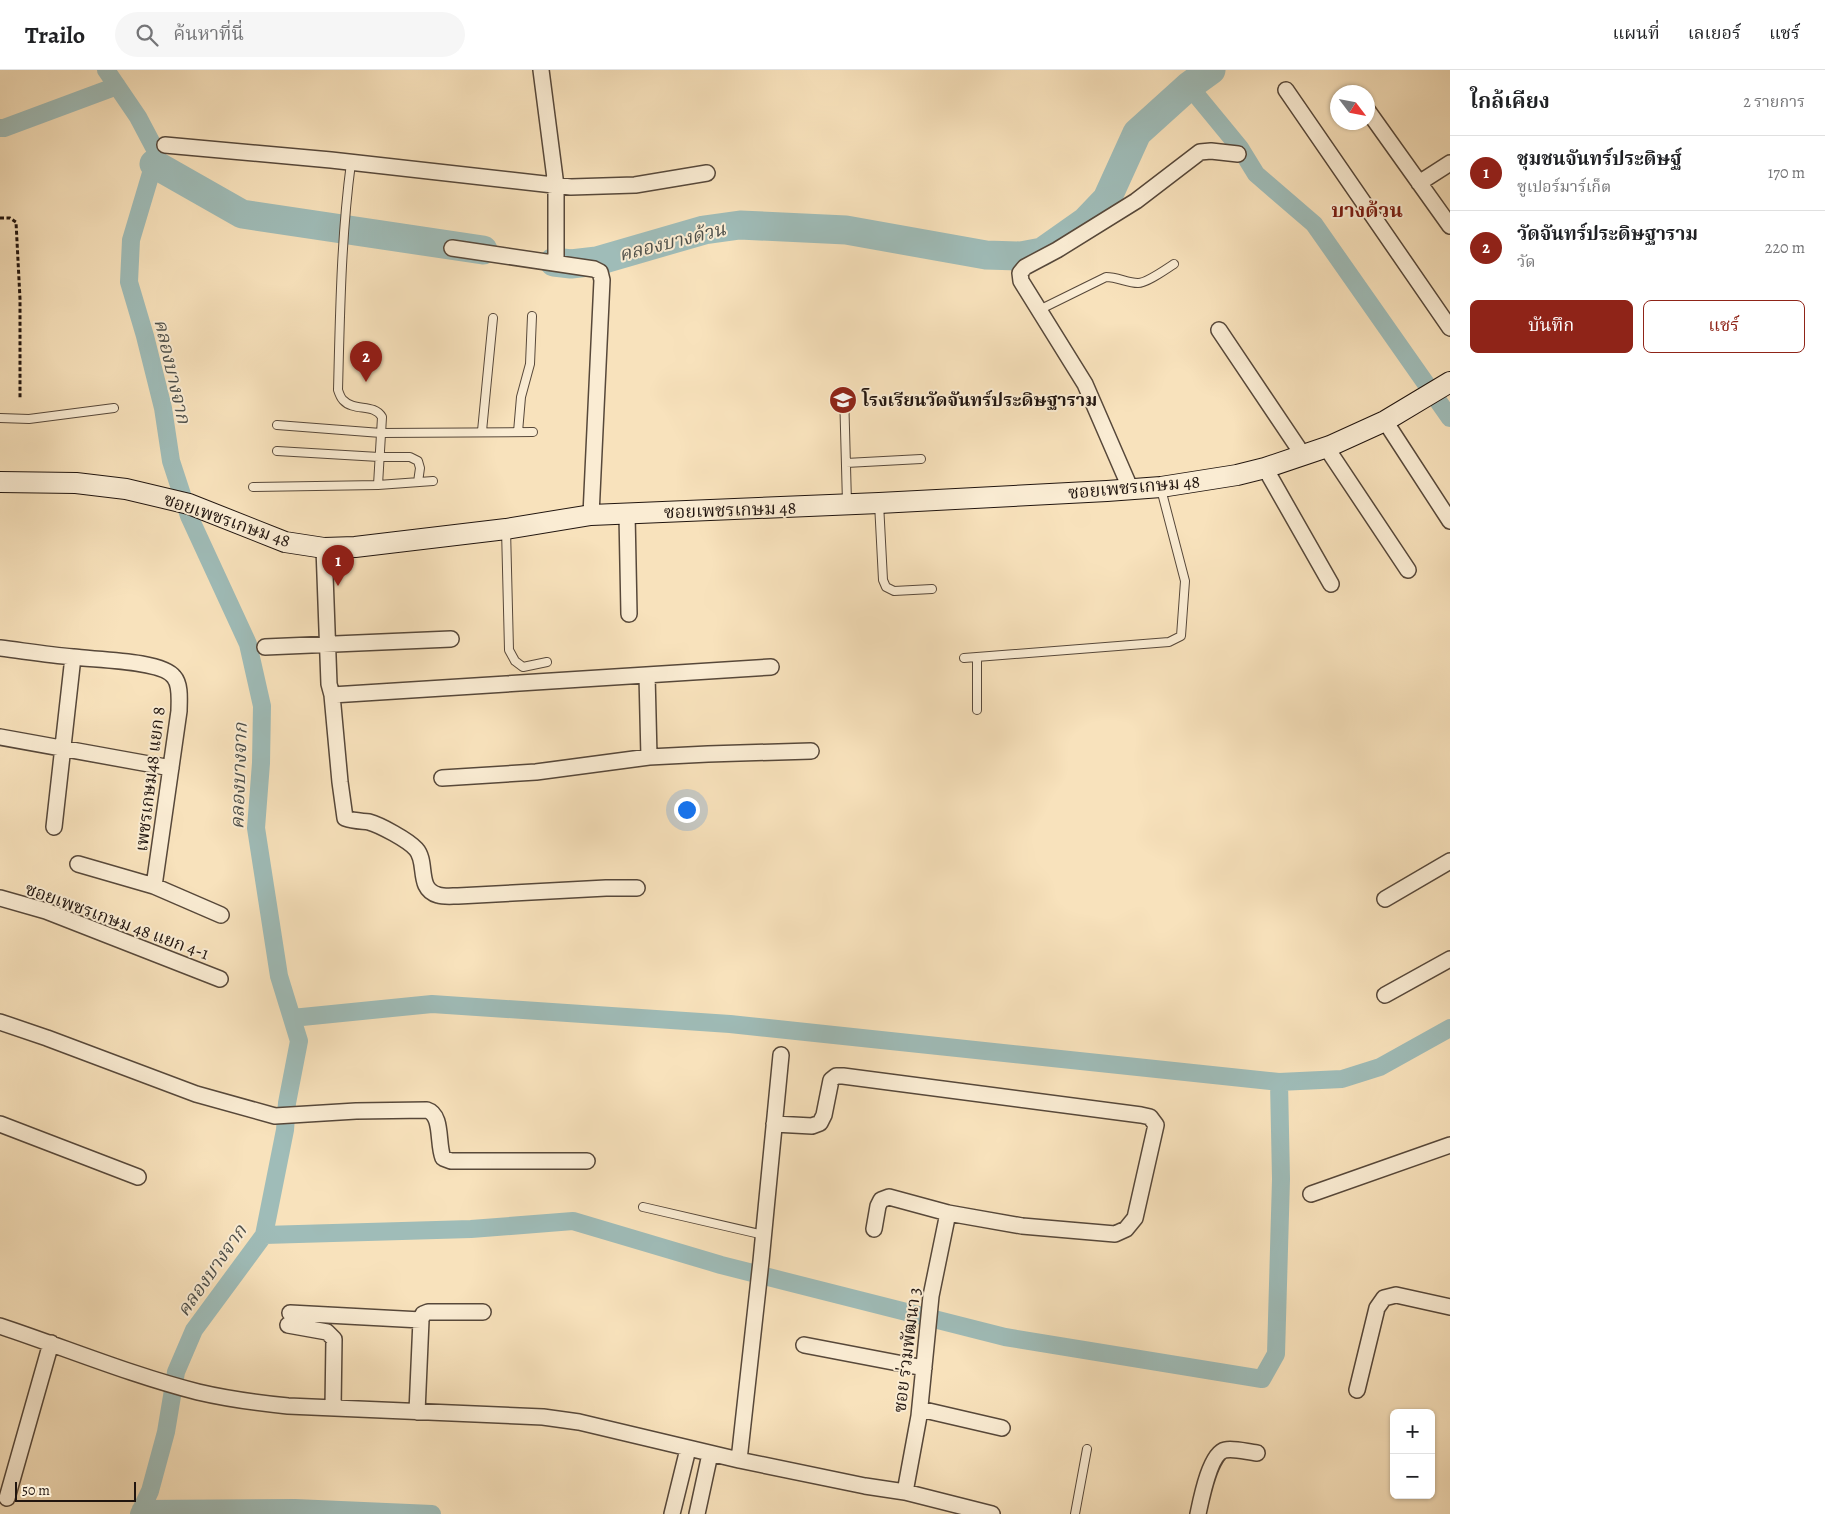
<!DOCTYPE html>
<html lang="th">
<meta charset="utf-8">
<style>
:root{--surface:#fff;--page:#f6f6f6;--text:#202124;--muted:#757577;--line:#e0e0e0;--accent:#8f2418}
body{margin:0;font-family:Alegreya,"Noto Serif Thai",serif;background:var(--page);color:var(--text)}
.controls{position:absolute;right:15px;bottom:15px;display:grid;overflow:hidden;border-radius:8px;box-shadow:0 1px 4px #0004}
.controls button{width:45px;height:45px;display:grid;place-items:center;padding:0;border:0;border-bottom:1px solid var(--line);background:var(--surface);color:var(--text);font:25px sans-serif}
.compass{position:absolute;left:1330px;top:15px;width:45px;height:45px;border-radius:50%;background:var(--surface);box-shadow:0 1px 4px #0004;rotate:122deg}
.scale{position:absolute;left:15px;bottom:12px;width:121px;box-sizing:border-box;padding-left:5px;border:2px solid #21150f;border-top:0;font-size:14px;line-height:18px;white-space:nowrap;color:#21150f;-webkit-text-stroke:4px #faecd3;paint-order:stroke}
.you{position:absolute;left:686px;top:739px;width:18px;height:18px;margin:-12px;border:4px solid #fff;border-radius:50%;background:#1a73e8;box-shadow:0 0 0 8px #1a73e833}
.badge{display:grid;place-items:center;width:32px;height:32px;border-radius:50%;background:var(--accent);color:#fff;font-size:16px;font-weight:700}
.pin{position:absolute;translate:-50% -41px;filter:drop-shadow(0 1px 2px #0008)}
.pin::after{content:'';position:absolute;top:26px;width:18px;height:15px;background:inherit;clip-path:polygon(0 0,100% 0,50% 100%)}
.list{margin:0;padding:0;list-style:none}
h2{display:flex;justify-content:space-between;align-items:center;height:65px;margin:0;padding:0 20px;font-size:21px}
h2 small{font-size:16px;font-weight:400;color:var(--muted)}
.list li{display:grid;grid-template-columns:32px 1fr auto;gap:15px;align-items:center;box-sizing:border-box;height:75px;padding:0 20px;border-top:1px solid var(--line)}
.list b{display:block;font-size:19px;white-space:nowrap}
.list p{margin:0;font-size:16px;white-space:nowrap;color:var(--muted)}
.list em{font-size:16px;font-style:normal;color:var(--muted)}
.actions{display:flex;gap:10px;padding:15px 20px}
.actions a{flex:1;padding:11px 0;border:1px solid var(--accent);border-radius:8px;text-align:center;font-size:18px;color:var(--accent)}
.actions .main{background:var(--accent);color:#fff}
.icon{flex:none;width:28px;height:28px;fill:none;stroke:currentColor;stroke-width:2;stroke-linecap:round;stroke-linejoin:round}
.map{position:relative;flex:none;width:1450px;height:1444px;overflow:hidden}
header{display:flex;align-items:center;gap:30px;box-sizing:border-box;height:70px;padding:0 25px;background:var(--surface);border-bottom:1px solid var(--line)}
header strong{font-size:24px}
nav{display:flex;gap:28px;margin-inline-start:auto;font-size:18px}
.search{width:350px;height:45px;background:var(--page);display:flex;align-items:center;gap:12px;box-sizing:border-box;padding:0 18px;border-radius:28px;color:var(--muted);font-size:19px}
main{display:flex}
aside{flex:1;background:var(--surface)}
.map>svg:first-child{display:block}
</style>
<header>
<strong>Trailo</strong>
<div class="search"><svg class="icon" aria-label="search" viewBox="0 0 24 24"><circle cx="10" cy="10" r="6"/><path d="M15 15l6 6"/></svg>ค้นหาที่นี่</div>
<nav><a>แผนที่</a><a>เลเยอร์</a><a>แชร์</a></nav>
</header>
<main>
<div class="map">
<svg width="1450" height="1444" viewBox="0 0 1450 1444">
<rect width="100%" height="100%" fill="#f8e2bc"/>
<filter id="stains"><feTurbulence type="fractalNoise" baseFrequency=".004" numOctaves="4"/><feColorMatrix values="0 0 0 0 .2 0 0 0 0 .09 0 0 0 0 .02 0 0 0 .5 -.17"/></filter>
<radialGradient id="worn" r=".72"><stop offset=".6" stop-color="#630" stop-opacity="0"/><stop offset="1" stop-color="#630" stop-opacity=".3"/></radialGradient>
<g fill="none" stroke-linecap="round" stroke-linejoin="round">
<path stroke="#9fbcb8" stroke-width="18" d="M106 0 138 47 157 83 131 170 129 212 145 266 163 338 171 391 189 446 248 574 262 636 261 693 256 758 279 906 299 971 287 1033 285 1060 264 1165 194 1260 176 1302 166 1362 150 1421 139 1444
M1189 16 1240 78 1256 104 1314 154 1450 348
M0 58H4L117 16
M292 948 432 934 730 954 1279 1012 1342 1009 1380 997 1450 958
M264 1165 471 1159 573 1151 721 1195 1005 1267 1262 1309 1276 1284 1281 1109 1279 1012
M141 1439 295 1438 432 1444"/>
<path stroke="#9fbcb8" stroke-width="29" d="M154 94 242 144 483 180
M554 192 571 194 597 191 704 160 740 155 846 160 986 185 1021 186 1042 182 1086 151 1107 129 1137 63 1189 16 1211 0"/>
<g stroke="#57483a" stroke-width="10">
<path id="lane" d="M351 93C341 168 340 244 338 320 339 323 341 328 343 330 354 342 374 333 382 347L378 415
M1039 240 1106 207C1118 207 1127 213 1138 213 1147 213 1166 199 1174 194
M844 322 847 433
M0 348 29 349 114 338
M277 355 381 363 533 362
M482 361 493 248
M518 362 521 327 530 294 532 246
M277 381 379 387H410L418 391 420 398 418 412
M846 393 921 389
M253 417 378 415 433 411
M879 433 883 510 886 517 894 521 932 519
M506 459 509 580 515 591 523 597 547 592
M964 588 1169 572 1181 566 1185 511 1161 419
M977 640V587
M643 1137 764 1165
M1075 1444 1087 1379"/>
</g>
<g stroke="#57483a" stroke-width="18">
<path id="street" d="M541 0 556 116V193
M1286 20 1450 258
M1368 41 1450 156
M165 75 331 90 571 117 635 115 707 103
M1419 113 1450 93
M452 178 594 199 600 202 602 210 591 445
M1219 260 1303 385
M1385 351 1450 451
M1326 377 1408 500
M1265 398 1331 514
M1131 420 1085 314 1021 211 1020 203 1025 197 1057 180 1136 131 1200 82 1211 81 1238 84
M627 444 629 544
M324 478 329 614 332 625 340 712 345 748C353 751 361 751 369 752 380 755 408 770 416 779 428 792 416 819 438 825 444 827 452 826 458 826L606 818H637
M265 577 451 569
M0 578C24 581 49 585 73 587 94 590 162 590 174 607 181 615 179 631 179 641L154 816
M647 605 649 687
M332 625 771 597
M0 667 171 698
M442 708 536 702 649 687 708 684 811 681
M54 757 73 587
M78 794 154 816 221 845
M0 828 46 841 220 909
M1385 829 1450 791
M1385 925 1450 889
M0 952 47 968 196 1024 275 1046 356 1041 427 1040C443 1045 437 1073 443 1088L451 1091H587
M0 1054 138 1107
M774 1054 812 1056 820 1053 824 1045 831 1010 836 1006H843L1141 1045 1150 1047 1156 1055 1135 1148 1126 1159 1115 1164 1022 1156 948 1143 889 1127 881 1130 878 1136 874 1159
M1311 1124 1450 1075
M290 1243 421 1250
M288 1255 327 1262 334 1269 333 1338
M0 1256C66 1278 131 1305 198 1322 228 1329 258 1333 288 1336L543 1347 579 1352 739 1390 865 1416 905 1422 992 1444
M804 1275 924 1298
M1357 1320 1377 1238 1384 1228 1396 1225 1450 1237
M920 1339 1002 1358
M417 1342 421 1250 423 1244 428 1242H483
M739 1390 761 1191 781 985
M905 1422 919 1346 931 1226 948 1143
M7 1428 51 1273
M672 1444 688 1379
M697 1444 710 1384
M1198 1444C1201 1430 1210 1383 1225 1380 1234 1378 1247 1382 1257 1383"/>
</g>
<g stroke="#21150f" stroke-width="22">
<path id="secondary" d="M0 412 76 413 126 419 189 434 285 472 324 478 355 477 506 459 591 445 879 433 1107 421 1161 417 1237 405 1265 398 1330 376 1385 351 1450 312"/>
</g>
<path stroke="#21150f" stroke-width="3" stroke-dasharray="4 2.5" stroke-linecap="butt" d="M0 148H10L16 152 20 229V328"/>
<use href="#lane" stroke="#faecd3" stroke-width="8"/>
<use href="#street" stroke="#faecd3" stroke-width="15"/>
<use href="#secondary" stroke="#faecd3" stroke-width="20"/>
</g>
<defs>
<g id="school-disc" transform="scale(1.4375)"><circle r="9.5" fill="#8f2418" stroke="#faecd3"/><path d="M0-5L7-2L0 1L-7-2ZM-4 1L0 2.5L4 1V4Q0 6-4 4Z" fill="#fff"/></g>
</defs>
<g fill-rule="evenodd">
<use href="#school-disc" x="843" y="330"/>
</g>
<g text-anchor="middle" stroke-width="4" stroke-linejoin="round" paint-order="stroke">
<g font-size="18" font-weight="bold" fill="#21150f" stroke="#faecd3" text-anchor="start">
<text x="862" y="336">โรงเรียนวัดจันทร์ประดิษฐาราม</text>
</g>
<g font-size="18" fill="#21150f" stroke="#faecd3">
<text transform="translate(1134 417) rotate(-5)" y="6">ซอยเพชรเกษม 48</text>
<text transform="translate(730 440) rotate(-2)" y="6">ซอยเพชรเกษม 48</text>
<text transform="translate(227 450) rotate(19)" y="6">ซอยเพชรเกษม 48</text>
<text transform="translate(150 709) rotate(-83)" y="6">เพชรเกษม48 แยก 8</text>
<text transform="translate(117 851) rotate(20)" y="6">ซอยเพชรเกษม 48 แยก 4-1</text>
<text transform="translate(907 1280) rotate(-83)" y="6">ซอย ร่วมพัฒนา 3</text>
</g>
<g font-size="19" font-style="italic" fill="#4d4f4a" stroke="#faecd3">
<text transform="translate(672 171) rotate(-14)" y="7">คลองบางด้วน</text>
<text transform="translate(173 301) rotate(77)" y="7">คลองบางจาก</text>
<text transform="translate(238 706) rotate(-88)" y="7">คลองบางจาก</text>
<text transform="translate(211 1200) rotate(-55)" y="7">คลองบางจาก</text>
</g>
<g font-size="20" font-weight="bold" fill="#7a1f14" stroke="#faecd3">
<text x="1367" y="147">บางด้วน</text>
</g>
</g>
<rect width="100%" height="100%" filter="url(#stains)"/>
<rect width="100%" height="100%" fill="url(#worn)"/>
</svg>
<div class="controls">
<button>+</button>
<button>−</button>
</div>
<svg class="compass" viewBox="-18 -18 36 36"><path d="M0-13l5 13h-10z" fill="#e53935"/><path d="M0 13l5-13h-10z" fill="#757577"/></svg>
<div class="scale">50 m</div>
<div class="you"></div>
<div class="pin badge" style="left:338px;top:516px">1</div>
<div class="pin badge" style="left:366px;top:312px">2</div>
</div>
<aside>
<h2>ใกล้เคียง<small>2 รายการ</small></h2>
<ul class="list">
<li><span class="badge">1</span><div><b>ชุมชนจันทร์ประดิษฐ์</b><p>ซูเปอร์มาร์เก็ต</p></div><em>170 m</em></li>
<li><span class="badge">2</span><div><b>วัดจันทร์ประดิษฐาราม</b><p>วัด</p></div><em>220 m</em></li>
</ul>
<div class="actions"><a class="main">บันทึก</a><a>แชร์</a></div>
</aside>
</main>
